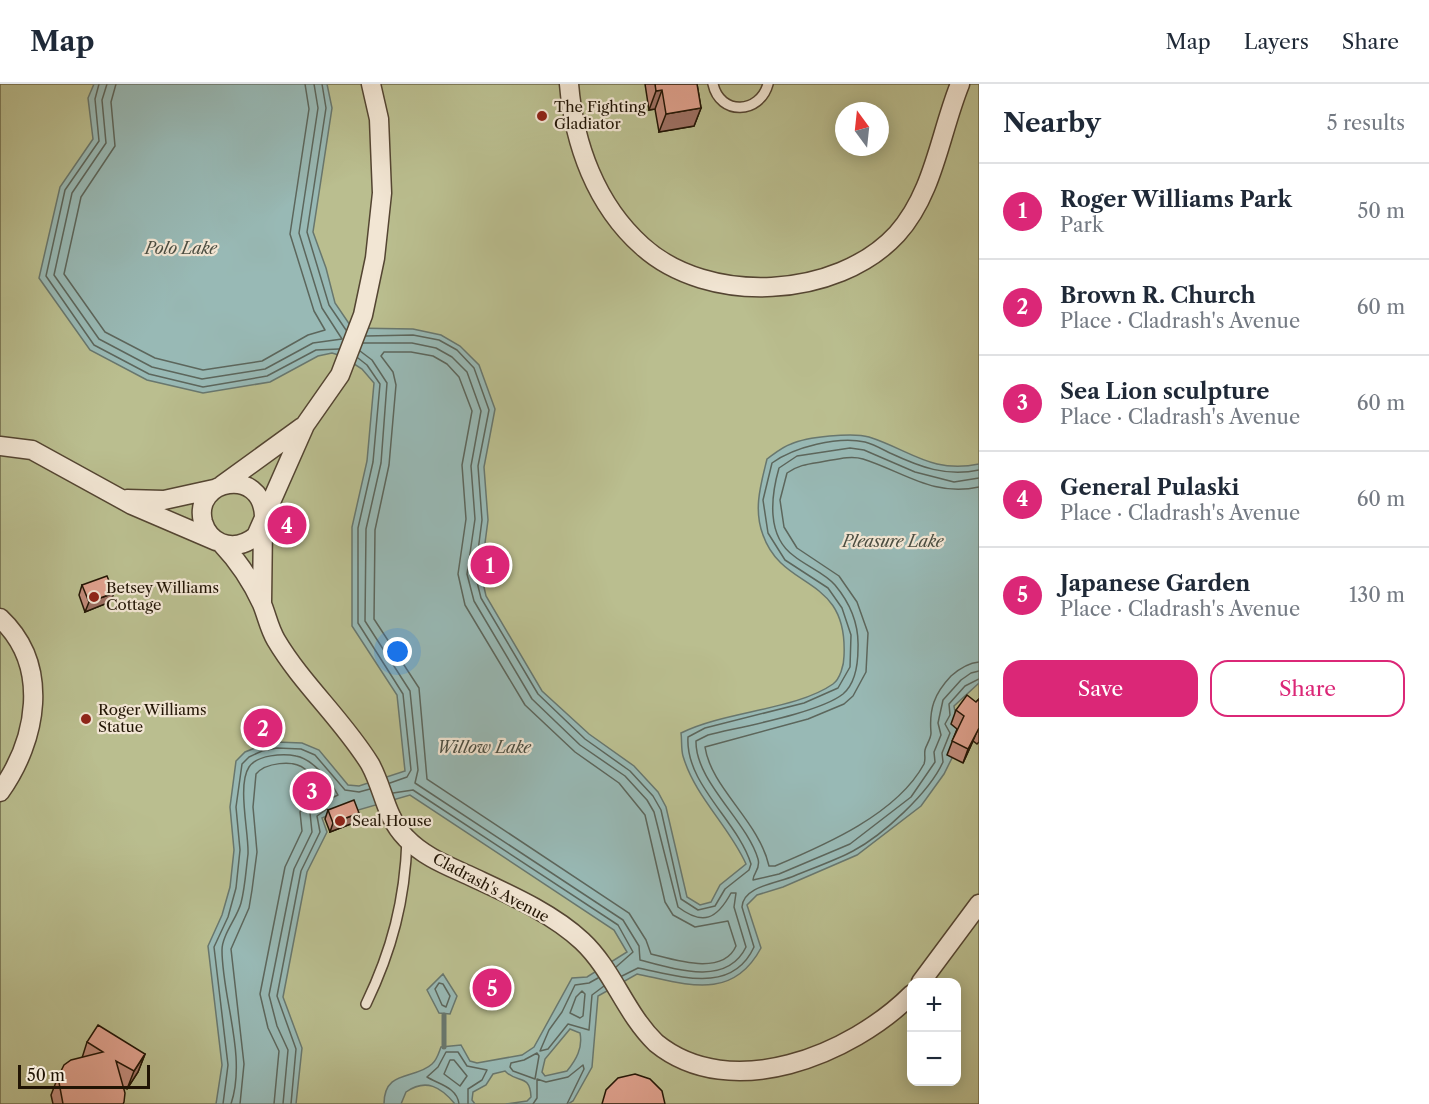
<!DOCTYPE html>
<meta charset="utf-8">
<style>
:root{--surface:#fff;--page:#f6f6f7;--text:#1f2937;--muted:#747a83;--line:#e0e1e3;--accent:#db2777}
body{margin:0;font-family:"Libre Caslon Text",serif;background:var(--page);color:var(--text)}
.controls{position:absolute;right:18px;bottom:18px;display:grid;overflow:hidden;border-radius:12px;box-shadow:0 3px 15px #0003}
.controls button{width:54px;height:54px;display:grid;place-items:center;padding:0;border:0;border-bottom:2px solid var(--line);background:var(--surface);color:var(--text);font:30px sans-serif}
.compass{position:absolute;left:835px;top:18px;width:54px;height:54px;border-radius:50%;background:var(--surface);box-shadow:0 3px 15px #0003;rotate:345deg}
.scale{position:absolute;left:18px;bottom:15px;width:132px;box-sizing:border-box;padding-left:6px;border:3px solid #211404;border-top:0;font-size:16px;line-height:21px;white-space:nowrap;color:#211404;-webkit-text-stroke:4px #f2e6d4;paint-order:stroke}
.you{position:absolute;left:398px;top:568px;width:21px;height:21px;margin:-15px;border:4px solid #fff;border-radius:50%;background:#1a73e8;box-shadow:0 0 0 9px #1a73e833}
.badge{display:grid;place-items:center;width:39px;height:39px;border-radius:50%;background:var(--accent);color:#fff;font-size:20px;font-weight:700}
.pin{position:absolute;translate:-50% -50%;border:3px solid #fff;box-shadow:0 2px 6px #0006}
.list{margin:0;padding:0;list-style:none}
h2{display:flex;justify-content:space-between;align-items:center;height:78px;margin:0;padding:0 24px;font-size:26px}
h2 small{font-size:20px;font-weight:400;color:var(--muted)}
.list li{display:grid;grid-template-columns:39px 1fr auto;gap:18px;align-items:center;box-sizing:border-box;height:96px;padding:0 24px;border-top:2px solid var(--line)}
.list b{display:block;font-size:22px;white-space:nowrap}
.list p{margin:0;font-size:20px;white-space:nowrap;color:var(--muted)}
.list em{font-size:20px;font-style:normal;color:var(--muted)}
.actions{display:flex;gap:12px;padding:18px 24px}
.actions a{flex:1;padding:14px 0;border:2px solid var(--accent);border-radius:18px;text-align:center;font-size:21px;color:var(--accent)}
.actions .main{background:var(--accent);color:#fff}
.map{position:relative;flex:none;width:979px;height:1020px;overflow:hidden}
header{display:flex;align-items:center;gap:36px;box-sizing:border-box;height:84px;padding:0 30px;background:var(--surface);border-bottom:2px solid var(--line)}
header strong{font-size:28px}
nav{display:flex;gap:33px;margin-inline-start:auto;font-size:21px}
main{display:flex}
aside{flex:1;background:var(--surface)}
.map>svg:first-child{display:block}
</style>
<header>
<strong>Map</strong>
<nav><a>Map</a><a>Layers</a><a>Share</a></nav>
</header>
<main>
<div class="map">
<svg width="979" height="1020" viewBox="0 0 979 1020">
<rect width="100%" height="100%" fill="#ebd8bd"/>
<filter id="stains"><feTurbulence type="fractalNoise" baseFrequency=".00333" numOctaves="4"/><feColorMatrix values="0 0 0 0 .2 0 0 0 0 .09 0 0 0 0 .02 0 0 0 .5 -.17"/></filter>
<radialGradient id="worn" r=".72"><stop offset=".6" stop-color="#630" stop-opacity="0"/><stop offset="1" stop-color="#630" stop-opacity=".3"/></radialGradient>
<path fill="#babe8f" stroke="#6e694a" stroke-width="1.5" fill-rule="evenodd" d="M0 0H979V1020H0ZM844 27H880V63H844ZM912 898H956V998H912Z"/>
<path fill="#98b9b5" stroke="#68776e" stroke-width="1.5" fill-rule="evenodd" d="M94 0H327L332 24 313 148 326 184 335 219 352 244 413 245 441 251 460 262 479 281 495 325 484 383 488 436 481 490 486 512 542 607 589 650 634 682 658 708 666 723 687 813 700 821 711 818 720 801 746 780C729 742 695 713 683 672 681 665 682 656 681 649 725 627 796 626 833 600 840 595 844 581 844 572 848 490 783 508 763 451 753 425 761 400 767 375 774 370 782 363 791 360 806 353 853 348 869 353 910 366 932 390 979 380V599L954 622 958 646 952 674 944 690 921 722 857 771 783 803 757 811 747 821 761 864C732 918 686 900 637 890L598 912 592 983 573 1017 568 1020H506L527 1017 531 1013C530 989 517 1000 505 987L493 990 486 1001 473 1008 472 1016 475 1020H455C441 1003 426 994 406 1008L401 1020H384C384 985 415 996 432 980 437 976 439 968 441 963L461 961 470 977 477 979 522 971 534 963 572 894 587 893 627 868 614 846 410 711 355 727 351 722 322 734 327 748 307 788 283 913 302 964 296 1020H216L222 981 208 862 222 831 230 803 234 766 230 723 236 677 245 668 260 662 276 658 302 659 319 666 348 701 359 702 405 687 397 611 352 542V443L367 377 374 299 362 285 342 272 332 269 318 272 270 298 203 309 147 296 90 266 39 194 60 103 93 55 88 14ZM570 945 580 949C583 964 576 976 567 987L545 992 542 988 545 975Z
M443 890 457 912 450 930 439 929 427 906Z"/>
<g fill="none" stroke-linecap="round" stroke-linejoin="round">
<path stroke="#5c665c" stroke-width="1.5" d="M99 0 95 15 99 57 65 106 46 192 94 261 149 290 203 303 267 292 316 266 339 265
M107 0 102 16 106 59 72 109 54 191 99 255 152 283 202 295 265 285 313 259 342 255 322 224 299 149 318 24 314 0
M116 0 111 18 115 62 81 113 64 190 105 248 155 274 203 286 262 277 308 251 325 246 314 227 290 150 309 25 305 0
M322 0 326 24 307 148 329 221 346 246
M366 252 413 251 439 256 457 266 474 284 489 326 478 382 482 436 475 490 481 514 538 610 585 655 630 687 653 712 661 726 681 815 698 826 715 822 725 805 749 786 751 780C738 737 685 700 688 653L705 644 804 619 838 604 850 583 851 551 842 524 828 504 785 476 768 449 763 416 772 379C794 363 838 352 865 358 873 360 882 365 890 369 920 383 946 393 979 386
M360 267 372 276 387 299 381 379 366 445 365 537 410 607 418 686 415 699 623 836 639 862 640 876C674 885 727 903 746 863L734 823 736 809H731C717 835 703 842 678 823L654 728 647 716 625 692 580 661 532 615 474 517 467 490 475 435 471 382 481 327 467 288 452 273 436 264 412 259H363
M384 268H411L433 272 447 280 459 293 472 327 462 381 466 435 458 490 465 521 525 621 575 668 619 699 645 731 665 818 673 831 695 843 728 837 736 862C723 892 675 876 651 870L646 856 629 829 427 695 419 604 374 535 375 446 389 381 396 301 393 288 381 272Z
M358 274 367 281 380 300 373 378 358 444V539L403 610 411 686 407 693 390 699
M979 394 954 398 915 388 864 366 850 364 797 372 779 384C771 412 766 452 794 472 806 482 825 489 835 501 850 519 859 541 858 564 858 579 856 599 843 610 819 629 740 643 708 651L696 657C695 697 747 737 758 775 761 785 753 789 753 796L779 790 850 760 911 713 935 678 934 668 941 651 938 639 943 616 961 596 971 589 979 587
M979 403C933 413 904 388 863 375 850 371 834 376 821 378 808 380 798 381 787 389L780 416 784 443 797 464 839 492 857 518 868 549 866 588 853 612 844 620 808 635 705 663C711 704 759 737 769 782H775C825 761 897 730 924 680 926 675 924 671 925 666 926 661 931 655 931 649 929 625 934 610 951 592 959 585 968 579 979 578
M393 709 413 706 618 841 633 868 616 883
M622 892 638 884C679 892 732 911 754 863L742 823C743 802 778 799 794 792 813 784 834 777 853 767 883 751 929 709 943 678L942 669 950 649 945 640 950 631 949 620 965 602 979 595
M598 894 589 899 575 901 562 928 549 946 540 967 548 965 568 940 589 946 592 911 604 902
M439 899 443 900 450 912 446 923 442 921 435 905Z
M582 907 585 910 583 932 580 934 570 929 576 913Z
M537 969 539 972 535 995 513 987 510 983 511 979 524 976Z
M450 976H454L467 992 460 1002 444 990Z
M223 1020 228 981 214 863 228 833 236 804 240 766 236 723 242 680 249 673 262 667 277 664 301 665 315 671 345 706 359 708 370 705
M231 1020C247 972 222 914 222 866 222 851 237 834 241 819 245 804 246 786 248 770 249 749 237 701 249 683 257 671 283 669 296 672 313 675 330 697 338 711L315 722 310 729 312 748 294 785 269 911 277 942 288 966 283 1020
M240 1020 244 980 231 865 249 824 252 806 257 768 253 723 256 690C265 679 293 675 305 685 311 690 319 700 323 707L308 716 300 728 302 747 285 783 260 910 268 944 279 967 274 1020
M291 1020 296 965 277 912 301 787 320 748 317 732 327 725
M459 1020C457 1003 438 1000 427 993L438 983 446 968H458L467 982 487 986 482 996 468 1005V1020
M533 1020 537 1014V995L546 998 568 993 583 981 584 985 567 1020"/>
<path stroke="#68776e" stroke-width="5" d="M444 931V963"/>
<g stroke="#544532" stroke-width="12">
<path id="service" d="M713 0C720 32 760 30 768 0
M366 920C392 866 405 816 407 756"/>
</g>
<g stroke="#544532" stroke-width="21">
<path id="minor" d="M569 0C574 60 596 121 642 162 708 222 837 215 897 150 934 109 940 49 960 0
M0 362 32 366 132 421 216 457
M222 401 302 343
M127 415 164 416 214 405
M264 432C262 382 192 395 203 438 206 448 212 455 221 459 234 464 246 460 256 452L305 341 340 291 363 231 375 174 382 109 379 35 371 0
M221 459C238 477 252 498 262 520 267 532 269 544 276 556 302 600 343 636 370 680 384 705 385 733 406 754 423 772 446 781 468 791 506 809 551 828 582 857 613 886 625 929 656 959 731 1020 851 971 912 910
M262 519 263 440
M0 534C51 582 37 656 0 708
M921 898 979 820"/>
</g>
<use href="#service" stroke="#f2e6d4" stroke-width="9"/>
<use href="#minor" stroke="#f2e6d4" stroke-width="18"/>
</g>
<path fill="#c28b7b" stroke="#211404" stroke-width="1.5" d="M645 0H697L701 24 694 42 659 48 655 25 649 26Z
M82 501 114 509 110 518 85 528 79 511Z
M979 615V658L977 660 973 657 963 679 947 671 957 645 951 640 956 626 976 618Z
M328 726 356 738 330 748 325 735Z
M87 958 145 970 138 988 127 1005 123 1003V1020H53L51 1011 58 993 82 974Z"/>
<path fill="#9e7164" stroke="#211404" stroke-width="1.5" d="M662 6 655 25 649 26 656 7Z
M701 24 694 42 659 48 666 30Z
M114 509 110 518 85 528 89 518Z
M979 643 973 657 963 679 968 665Z
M359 729 356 738 330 748 333 739Z
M145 970 138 988 127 1005 134 987Z"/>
<path fill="#e1a28f" stroke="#211404" stroke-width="1.5" d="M655 0H697L701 24 666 30 662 6 656 7Z
M107 492 114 509 89 518 82 501Z
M967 611 976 618 979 615V644L968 665 952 657 964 632 956 626Z
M354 716 359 729 333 739 328 726Z
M98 941 145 970 134 987 116 977 125 1009 124 1018 123 1020H63L58 993 64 981 71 976 103 968 87 958Z
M635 990 650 995 662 1007 665 1020H602L606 1006 618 994Z"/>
<g fill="#8f2418" stroke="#f2e6d4" stroke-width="2">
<circle cx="542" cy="32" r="6"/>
<circle cx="94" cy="513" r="6"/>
<circle cx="86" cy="635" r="6"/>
<circle cx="340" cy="737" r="6"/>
</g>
<g text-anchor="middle" stroke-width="4.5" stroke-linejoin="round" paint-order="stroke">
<g font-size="15" fill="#211404" stroke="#f2e6d4" text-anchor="start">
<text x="554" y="28">The Fighting<tspan x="554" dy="17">Gladiator</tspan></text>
<text x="106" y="509">Betsey Williams<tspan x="106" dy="17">Cottage</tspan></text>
<text x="98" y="631">Roger Williams<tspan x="98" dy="17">Statue</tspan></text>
<text x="352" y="742">Seal House</text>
</g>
<g font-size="15" fill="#211404" stroke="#f2e6d4">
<text transform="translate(491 804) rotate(28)" y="5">Cladrash's Avenue</text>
</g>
<g font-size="16" font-style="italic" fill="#4b4e42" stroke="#f2e6d4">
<text x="181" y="170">Polo Lake</text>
<text x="893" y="463">Pleasure Lake</text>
<text x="484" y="669">Willow Lake</text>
</g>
</g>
<rect width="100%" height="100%" filter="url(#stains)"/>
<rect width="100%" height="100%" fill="url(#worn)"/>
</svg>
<div class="controls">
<button>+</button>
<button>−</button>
</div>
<svg class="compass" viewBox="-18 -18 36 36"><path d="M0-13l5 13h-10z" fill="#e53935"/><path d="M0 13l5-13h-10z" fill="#747a83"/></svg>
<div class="scale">50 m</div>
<div class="you"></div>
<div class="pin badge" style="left:490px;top:481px">1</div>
<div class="pin badge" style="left:263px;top:644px">2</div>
<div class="pin badge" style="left:312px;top:707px">3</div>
<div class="pin badge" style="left:287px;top:441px">4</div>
<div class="pin badge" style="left:492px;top:904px">5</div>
</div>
<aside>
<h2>Nearby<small>5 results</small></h2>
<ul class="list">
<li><span class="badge">1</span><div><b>Roger Williams Park</b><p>Park</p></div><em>50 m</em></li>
<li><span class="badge">2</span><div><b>Brown R. Church</b><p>Place · Cladrash's Avenue</p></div><em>60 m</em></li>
<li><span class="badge">3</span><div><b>Sea Lion sculpture</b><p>Place · Cladrash's Avenue</p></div><em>60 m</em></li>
<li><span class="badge">4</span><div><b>General Pulaski</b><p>Place · Cladrash's Avenue</p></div><em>60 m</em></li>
<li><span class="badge">5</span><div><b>Japanese Garden</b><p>Place · Cladrash's Avenue</p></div><em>130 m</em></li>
</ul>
<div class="actions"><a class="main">Save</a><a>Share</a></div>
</aside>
</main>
